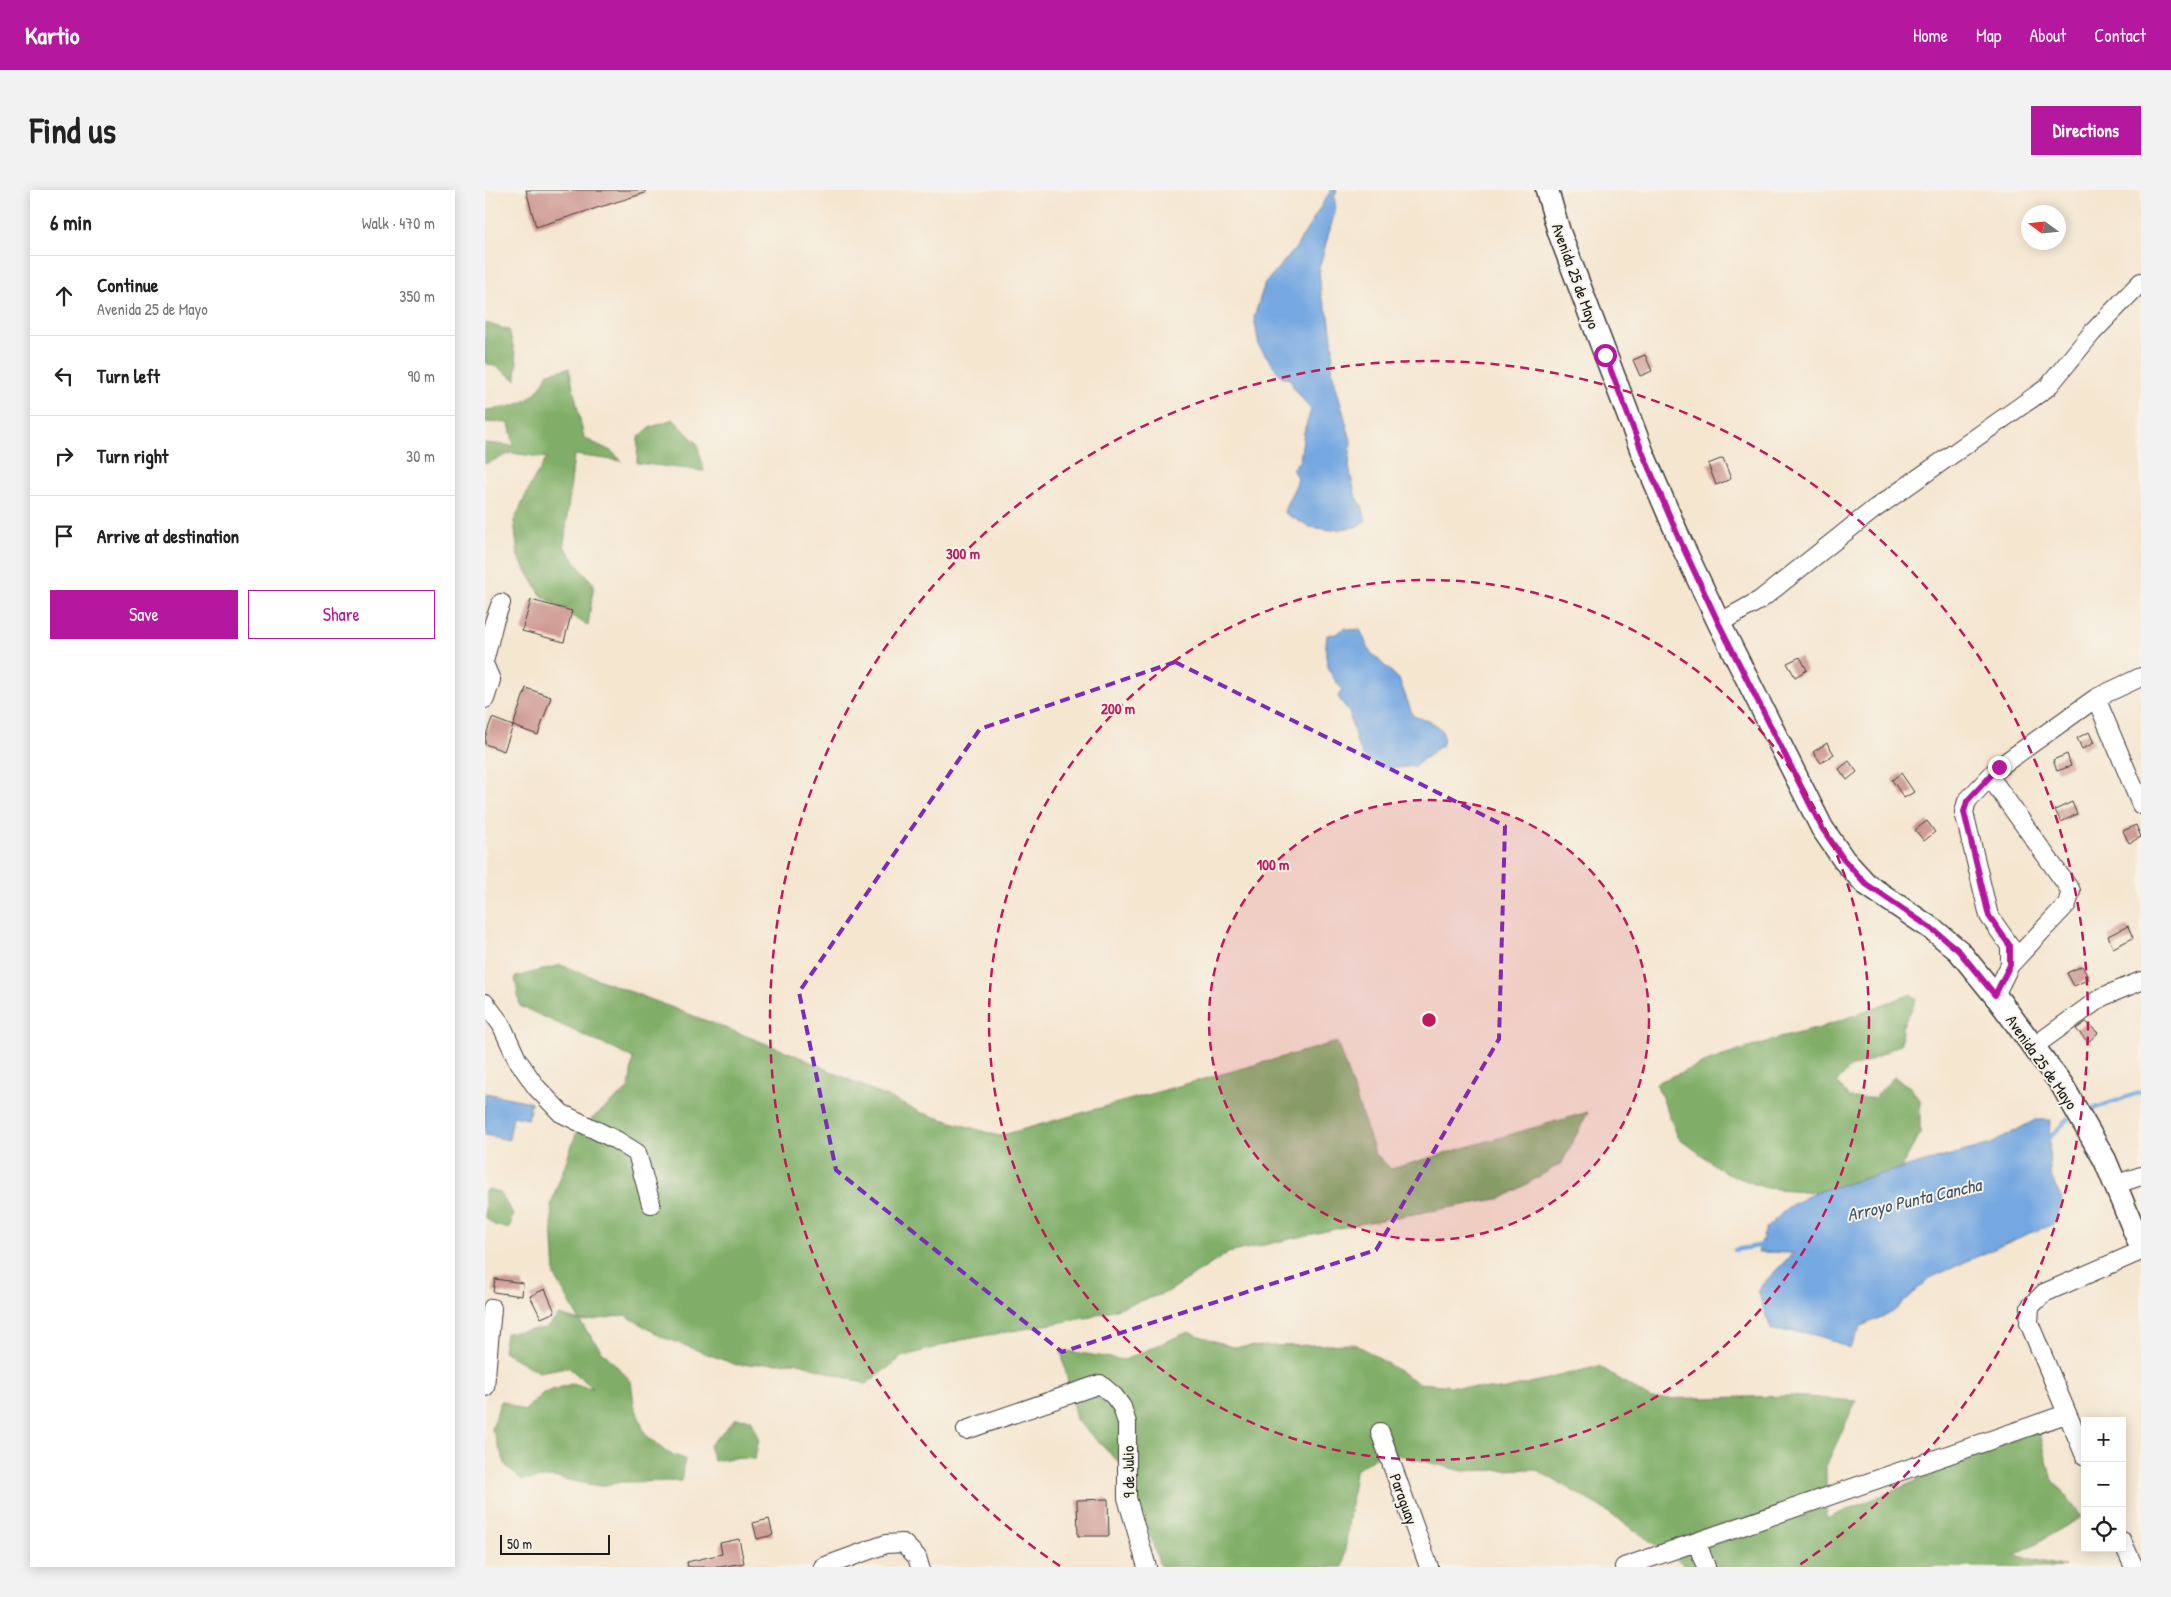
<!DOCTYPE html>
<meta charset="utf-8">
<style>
:root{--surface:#fff;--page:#f2f2f2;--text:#222;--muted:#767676;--line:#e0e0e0;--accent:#b5179e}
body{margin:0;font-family:"Patrick Hand",sans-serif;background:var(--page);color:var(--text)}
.controls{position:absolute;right:15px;bottom:15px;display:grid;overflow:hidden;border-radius:0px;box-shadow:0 2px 12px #0003}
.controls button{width:45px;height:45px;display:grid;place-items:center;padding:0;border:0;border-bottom:1px solid var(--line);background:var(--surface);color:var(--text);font:25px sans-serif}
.compass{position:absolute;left:1536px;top:15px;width:45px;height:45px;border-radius:50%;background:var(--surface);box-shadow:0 2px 12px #0003;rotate:285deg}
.scale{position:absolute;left:15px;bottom:12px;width:110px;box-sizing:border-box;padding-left:5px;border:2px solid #1c1c1c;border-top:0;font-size:14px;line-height:18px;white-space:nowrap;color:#1c1c1c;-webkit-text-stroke:4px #f7f3e8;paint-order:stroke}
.stop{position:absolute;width:15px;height:15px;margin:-11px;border:4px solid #b5179e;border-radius:50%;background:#fff}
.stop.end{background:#b5179e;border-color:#fff;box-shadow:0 1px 5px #0008}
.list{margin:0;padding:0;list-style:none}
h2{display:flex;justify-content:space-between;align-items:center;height:65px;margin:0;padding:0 20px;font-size:21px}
h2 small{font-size:16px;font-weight:400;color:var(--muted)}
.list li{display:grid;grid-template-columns:32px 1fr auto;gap:15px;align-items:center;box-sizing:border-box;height:80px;padding:0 20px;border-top:1px solid var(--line)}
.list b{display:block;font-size:19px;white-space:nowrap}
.list p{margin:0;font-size:16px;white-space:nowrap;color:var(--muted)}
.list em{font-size:16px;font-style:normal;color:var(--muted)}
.actions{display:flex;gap:10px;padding:15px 20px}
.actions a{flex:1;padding:11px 0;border:1px solid var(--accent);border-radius:0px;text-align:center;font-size:18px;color:var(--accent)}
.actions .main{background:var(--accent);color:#fff}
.icon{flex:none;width:28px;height:28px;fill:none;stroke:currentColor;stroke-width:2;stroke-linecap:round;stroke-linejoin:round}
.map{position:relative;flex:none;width:1656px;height:1377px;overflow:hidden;border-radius:0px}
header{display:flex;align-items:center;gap:30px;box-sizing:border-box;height:70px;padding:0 25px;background:var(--accent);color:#fff}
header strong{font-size:24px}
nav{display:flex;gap:28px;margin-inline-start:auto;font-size:18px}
.intro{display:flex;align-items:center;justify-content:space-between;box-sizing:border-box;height:120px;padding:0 30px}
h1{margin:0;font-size:35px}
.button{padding:12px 22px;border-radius:0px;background:var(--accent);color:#fff;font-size:18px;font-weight:700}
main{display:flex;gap:30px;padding:0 30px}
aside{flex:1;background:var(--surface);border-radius:0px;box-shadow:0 2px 12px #0003}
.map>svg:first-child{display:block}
</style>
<header>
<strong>Kartio</strong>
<nav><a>Home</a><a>Map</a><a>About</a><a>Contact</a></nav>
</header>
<div class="intro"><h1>Find us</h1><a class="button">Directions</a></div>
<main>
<aside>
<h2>6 min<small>Walk · 470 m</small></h2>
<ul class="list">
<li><svg class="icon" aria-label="ahead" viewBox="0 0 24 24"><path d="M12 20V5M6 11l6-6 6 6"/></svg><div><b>Continue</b><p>Avenida 25 de Mayo</p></div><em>350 m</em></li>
<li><svg class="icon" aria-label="left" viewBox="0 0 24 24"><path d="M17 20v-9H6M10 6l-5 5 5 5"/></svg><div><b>Turn left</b></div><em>90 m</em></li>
<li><svg class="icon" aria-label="right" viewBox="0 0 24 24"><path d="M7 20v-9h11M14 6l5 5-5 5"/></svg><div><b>Turn right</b></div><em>30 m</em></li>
<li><svg class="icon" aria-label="arrive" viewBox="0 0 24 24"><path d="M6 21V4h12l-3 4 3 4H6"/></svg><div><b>Arrive at destination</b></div></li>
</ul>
<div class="actions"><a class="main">Save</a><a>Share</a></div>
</aside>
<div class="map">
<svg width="1656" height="1377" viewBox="0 0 1656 1377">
<rect width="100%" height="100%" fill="#f7f3e8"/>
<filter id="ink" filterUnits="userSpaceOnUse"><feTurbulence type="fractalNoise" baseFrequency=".02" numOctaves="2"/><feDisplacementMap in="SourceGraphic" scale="10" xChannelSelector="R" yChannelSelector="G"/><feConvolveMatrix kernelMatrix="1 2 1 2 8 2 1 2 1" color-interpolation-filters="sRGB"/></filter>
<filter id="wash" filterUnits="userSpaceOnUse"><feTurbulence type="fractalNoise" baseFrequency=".0096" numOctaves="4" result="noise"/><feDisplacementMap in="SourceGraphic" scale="20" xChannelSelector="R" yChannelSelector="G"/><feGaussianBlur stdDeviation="1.12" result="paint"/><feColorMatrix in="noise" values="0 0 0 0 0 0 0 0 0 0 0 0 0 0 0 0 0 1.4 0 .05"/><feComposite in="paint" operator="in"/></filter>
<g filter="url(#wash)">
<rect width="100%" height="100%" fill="#f5e6d0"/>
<path fill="#80ae67" stroke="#4e6542" d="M0 133 24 140 32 172 31 190 12 177 0 173Z
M84 178 99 248 126 261 137 271 89 265 79 356 98 382 109 394 103 436 56 405 33 367 29 331 46 294 62 268 26 263 0 274V253L29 256 24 233 0 232V220C32 217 48 214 63 183Z
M188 229 212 253 219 281 152 273 153 248 164 238Z
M76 775 308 864 437 923 514 946 852 852 890 963 906 979 1103 922 1077 973 1018 1008 868 1035 743 1063 683 1102 606 1127 476 1150 417 1167 381 1194 311 1172 252 1175 177 1147 140 1125 95 1132 117 1161 146 1191 149 1214 160 1244 181 1262 200 1269 196 1291 137 1292 114 1296 68 1287 37 1290 21 1276 7 1239 16 1210 39 1221 58 1203 86 1194 108 1198 83 1177 53 1182 18 1161 21 1143 61 1138 74 1125 95 1131 70 1086 66 1014 92 941 144 898 148 868 35 816 30 787Z
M1426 804 1432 809 1417 837 1416 854 1384 871 1365 878 1352 892 1364 908H1389L1409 887 1425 897 1435 910V944L1415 979 1331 1002 1281 998 1240 983 1193 947 1171 893 1229 869 1294 848 1335 838Z
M2 999 15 1002 28 1025 24 1039 9 1035 0 1027V1001Z
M703 1142 747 1157 871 1154 933 1193 1017 1200 1114 1176 1166 1209 1307 1206 1371 1211 1341 1276V1329L1554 1239 1566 1287 1597 1327 1530 1365 1580 1377H1203L1114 1316 1050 1279 978 1281 898 1261 870 1281 858 1377H677L674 1373 646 1284 591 1230 576 1160 639 1170Z
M251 1228 266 1229 274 1249 270 1269 247 1268 229 1271 224 1256Z"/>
<path fill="#75a7e1" stroke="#48627e" d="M846 0H852L849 8 851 18 834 78 836 106 844 126 848 157 847 181 866 251 864 277 870 304 877 316 881 330 871 337 847 340 825 337 799 323C802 309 809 302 813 289L807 279 815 270 819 242 826 220 809 198 805 189 796 186 774 156 769 127 780 93 810 59Z
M859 438 864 440 875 439 885 462 914 489 928 526C943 531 962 534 958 554L930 576 905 579 892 576 879 568 872 553 864 522 853 507 857 499C841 480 839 469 842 445L852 444Z
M0 903 46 912 43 929 28 926 24 950 0 945Z
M1550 930H1565L1564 953 1565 984 1577 1010 1569 1034 1542 1044 1445 1088 1408 1122 1376 1136 1365 1158C1335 1145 1320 1140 1287 1141L1278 1118 1273 1099 1308 1063 1273 1062 1281 1038 1306 1015 1331 1002 1506 954Z"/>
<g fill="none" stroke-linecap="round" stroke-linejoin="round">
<path stroke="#75a7e1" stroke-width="4.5" d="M1605 920 1656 902
M1562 950 1583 929
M1250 1060 1279 1055"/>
</g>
<g id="blocks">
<path fill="#cc968f" d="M41 0H160V3L51 37Z
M1160 165 1167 181 1155 186 1148 170Z
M1238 268 1246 289 1231 295 1223 274Z
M46 410 87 421 79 452 37 441Z
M1315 467 1322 480 1310 487 1302 473Z
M41 498 66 507 53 545 28 536Z
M7 528 28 536 19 561 0 554V548Z
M1604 542 1609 553 1597 559 1592 548Z
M1342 553 1349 564 1336 573 1328 562Z
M1582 564 1586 576 1572 581 1568 570Z
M1364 571 1372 582 1362 590 1354 579Z
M1416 583 1429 602 1419 608 1407 590Z
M1587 612 1592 624 1576 632 1570 620Z
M1442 631 1450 642 1439 651 1430 640Z
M1651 635 1656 647 1644 653 1638 641Z
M1643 736 1648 748 1628 758 1623 746Z
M1597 776 1604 789 1589 796 1582 783Z
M1601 832 1613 843 1603 852 1591 839Z
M10 1089 38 1093 37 1106 8 1102Z
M60 1099 70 1122 56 1128 45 1106Z
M623 1309 624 1346H593L592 1310Z
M284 1329 288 1345 272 1349 268 1333Z
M254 1349 259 1373 235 1377H203L202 1372 237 1364 235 1353Z"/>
</g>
</g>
<g filter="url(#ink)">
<use href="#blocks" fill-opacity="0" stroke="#3d3a37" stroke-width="1"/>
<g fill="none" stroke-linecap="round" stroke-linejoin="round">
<g stroke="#3d3a37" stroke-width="20">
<path id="minor" d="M1234 433 1275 410 1388 320 1563 197 1607 143 1656 92
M0 468 9 432 16 413
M0 476 6 490 0 509
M1611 508 1656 615
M1505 587 1586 701 1582 714 1525 775
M1510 805 1525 775V756L1504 726 1479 622 1482 611 1514 577 1611 508 1656 487
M0 813 16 834 32 869 51 897 76 923 131 950 152 963 166 1014
M1548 857 1617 807 1656 791
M1632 994 1656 986
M0 1197 7 1118
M481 1240 615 1194 629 1206 637 1217 642 1233V1308L662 1377
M895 1242 944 1377
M1600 1266 1544 1133 1545 1117 1559 1103 1656 1061
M1637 1351 1649 1377
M1212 1353 1221 1377
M338 1377 401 1354 418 1353 432 1367 435 1377
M1139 1377 1581 1224"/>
</g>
<g stroke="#3d3a37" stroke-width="25">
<path id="major" d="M1062 0 1074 42 1158 264 1197 355 1234 433 1337 638 1359 670 1381 694 1450 741 1474 761 1513 809 1577 895 1620 970 1656 1057"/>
</g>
<use href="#minor" stroke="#fff" stroke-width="18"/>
<use href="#major" stroke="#fff" stroke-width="22"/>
</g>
</g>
<g fill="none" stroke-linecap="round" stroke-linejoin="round" filter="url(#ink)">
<path stroke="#b5179e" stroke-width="6" d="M1120 165 1158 264 1197 355 1234 434 1337 638 1359 670 1381 694 1450 741 1474 761 1510 805 1525 775V756L1504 726 1479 622 1482 611 1514 577"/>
</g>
<path fill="none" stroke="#7b2cbf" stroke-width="4" stroke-dasharray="10 6" stroke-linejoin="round" d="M690 472 1020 636 1014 849 891 1060 577 1162 351 980 314 802 495 539Z"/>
<circle cx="944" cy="830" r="220" fill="#c2185b" fill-opacity=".12"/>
<g fill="none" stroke="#c2185b" stroke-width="2.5" stroke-dasharray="9 6">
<circle cx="944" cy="830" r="220"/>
<circle cx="944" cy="830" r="440"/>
<path d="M575 1376A659 659 0 1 1 1313 1376"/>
</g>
<g text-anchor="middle" stroke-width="4" stroke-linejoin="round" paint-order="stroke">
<g font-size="16" fill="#1c1c1c" stroke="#f7f3e8">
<text transform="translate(1091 86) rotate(70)" y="6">Avenida 25 de Mayo</text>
<text transform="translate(1557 872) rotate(55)" y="6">Avenida 25 de Mayo</text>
<text transform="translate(643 1282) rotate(-91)" y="6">9 de Julio</text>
<text transform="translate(919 1309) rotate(70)" y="6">Paraguay</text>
</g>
<g font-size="18" font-style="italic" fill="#40546b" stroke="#f7f3e8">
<text transform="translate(1429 1010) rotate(-13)" y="6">Arroyo Punta Cancha</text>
</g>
</g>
<circle cx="944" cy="830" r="8" fill="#c2185b" stroke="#f7f3e8" stroke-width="2.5"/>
<g font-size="15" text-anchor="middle" font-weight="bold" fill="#c2185b" stroke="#f7f3e8" stroke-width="4" stroke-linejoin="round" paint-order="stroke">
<text x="478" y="369">300 m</text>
<text x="633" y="524">200 m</text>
<text x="788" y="680">100 m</text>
</g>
</svg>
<div class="controls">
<button>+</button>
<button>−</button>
<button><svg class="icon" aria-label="locate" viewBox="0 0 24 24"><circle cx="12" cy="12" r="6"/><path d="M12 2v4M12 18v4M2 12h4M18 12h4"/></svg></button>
</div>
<svg class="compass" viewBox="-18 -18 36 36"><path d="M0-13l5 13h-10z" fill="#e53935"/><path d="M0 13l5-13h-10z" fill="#767676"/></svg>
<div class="scale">50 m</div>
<div class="stop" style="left:1120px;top:165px"></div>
<div class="stop end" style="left:1514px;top:577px"></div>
</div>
</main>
